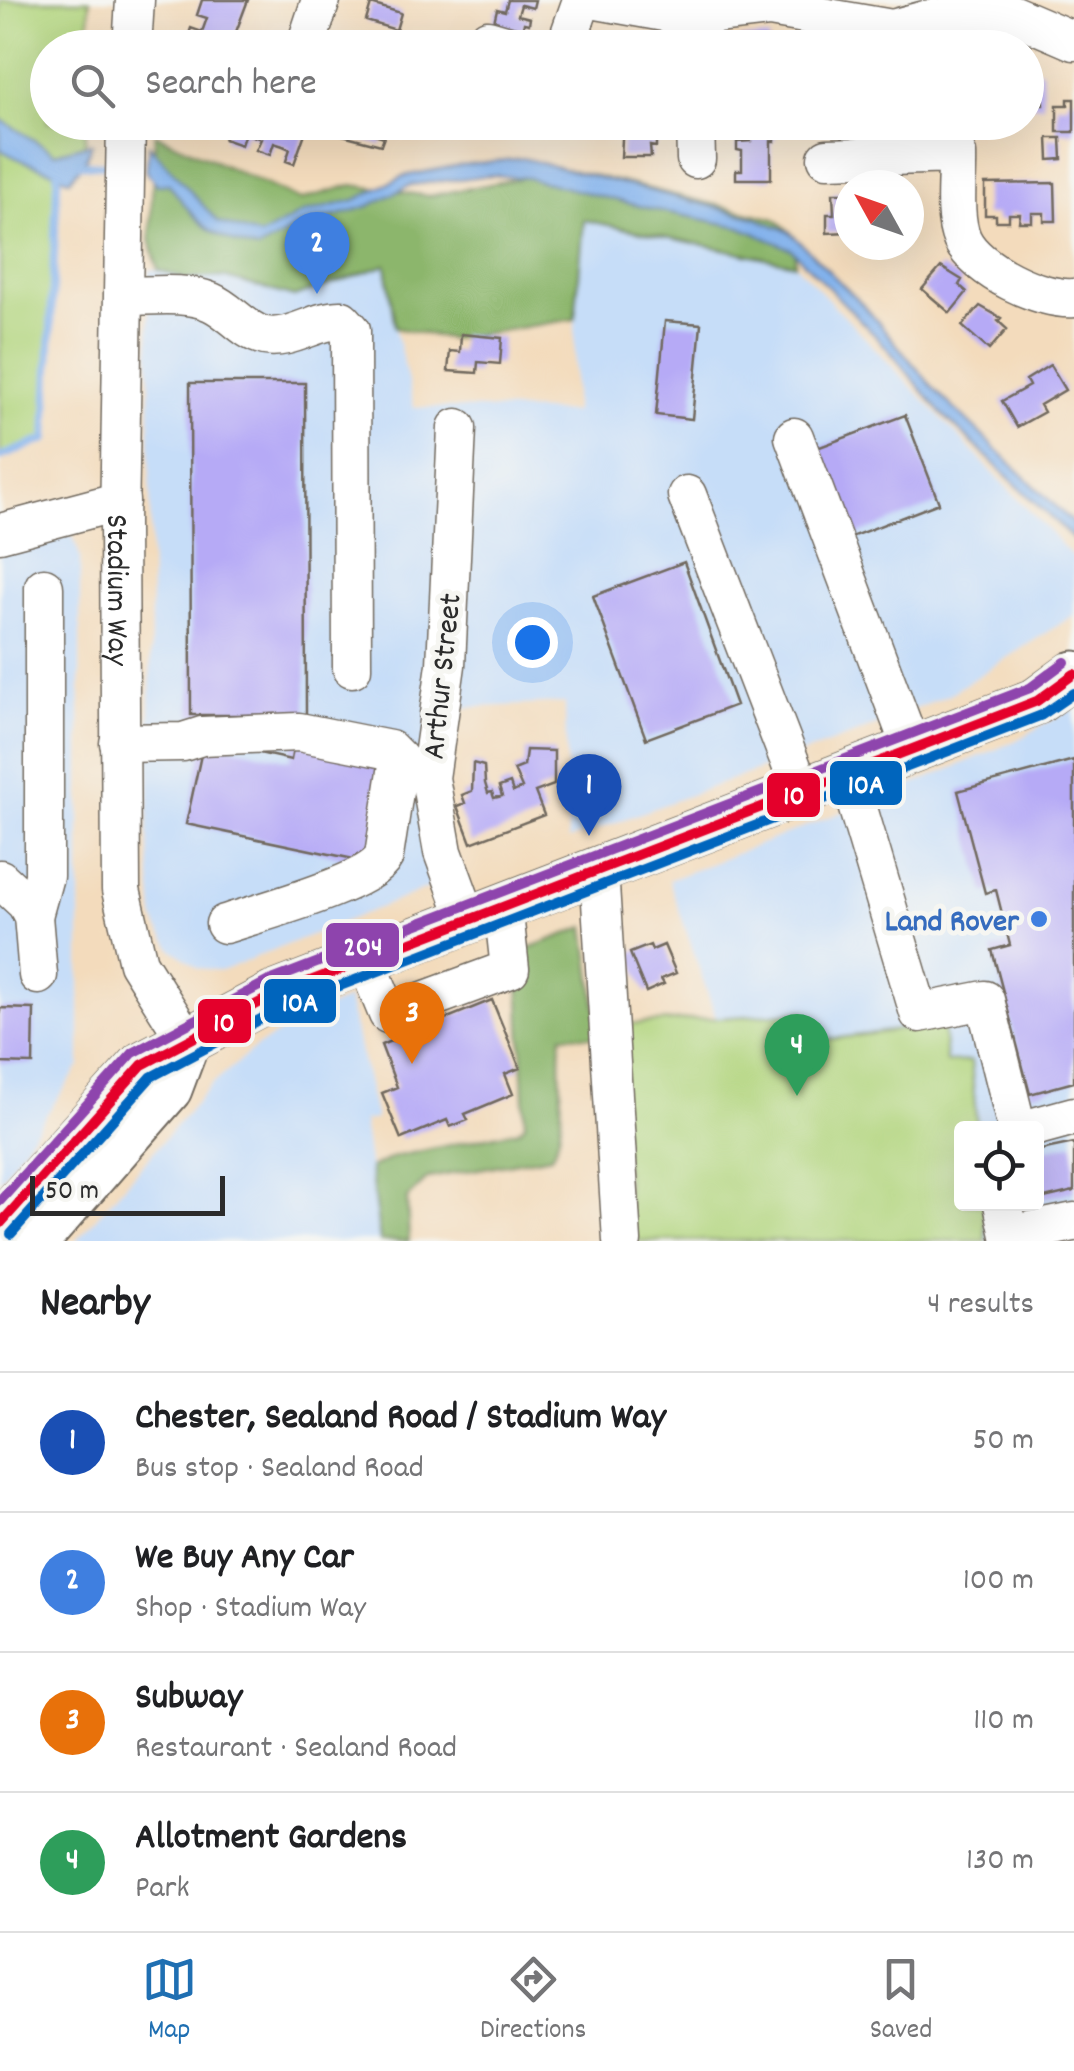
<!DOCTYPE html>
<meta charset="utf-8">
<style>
:root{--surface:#fff;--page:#f2f2f2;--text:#202124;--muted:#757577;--line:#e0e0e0;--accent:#1f6fb2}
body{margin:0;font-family:Dekko,sans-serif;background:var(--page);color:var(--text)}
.controls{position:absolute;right:30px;bottom:30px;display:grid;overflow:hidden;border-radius:10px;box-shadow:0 10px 40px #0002}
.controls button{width:90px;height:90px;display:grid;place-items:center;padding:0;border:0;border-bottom:2px solid var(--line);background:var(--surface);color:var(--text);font:50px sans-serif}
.compass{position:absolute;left:834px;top:170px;width:90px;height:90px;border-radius:50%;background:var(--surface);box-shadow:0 10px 40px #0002;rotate:310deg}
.scale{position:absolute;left:30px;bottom:25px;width:195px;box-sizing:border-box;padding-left:10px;border:5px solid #2b2b2b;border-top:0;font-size:28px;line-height:35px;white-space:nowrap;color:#2b2b2b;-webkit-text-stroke:8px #f6f6f2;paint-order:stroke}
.you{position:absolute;left:532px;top:642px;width:35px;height:35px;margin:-25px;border:8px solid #fff;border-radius:50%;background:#1a73e8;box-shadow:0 0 0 15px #1a73e833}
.badge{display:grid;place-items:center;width:65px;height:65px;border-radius:50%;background:var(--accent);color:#fff;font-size:32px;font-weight:700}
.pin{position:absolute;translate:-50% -82px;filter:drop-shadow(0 2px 5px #0008)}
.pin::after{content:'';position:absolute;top:52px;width:35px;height:30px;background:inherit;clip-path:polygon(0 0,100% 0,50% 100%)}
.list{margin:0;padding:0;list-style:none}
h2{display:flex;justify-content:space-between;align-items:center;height:130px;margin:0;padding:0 40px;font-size:42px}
h2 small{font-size:32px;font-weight:400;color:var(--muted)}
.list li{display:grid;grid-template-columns:65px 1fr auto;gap:30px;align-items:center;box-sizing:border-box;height:140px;padding:0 40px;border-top:2px solid var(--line)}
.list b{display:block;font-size:38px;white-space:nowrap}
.list p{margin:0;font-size:32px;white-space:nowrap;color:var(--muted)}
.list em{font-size:32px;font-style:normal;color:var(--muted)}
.icon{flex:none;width:55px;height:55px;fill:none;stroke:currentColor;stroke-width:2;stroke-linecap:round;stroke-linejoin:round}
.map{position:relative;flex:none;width:1074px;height:1241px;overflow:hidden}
.search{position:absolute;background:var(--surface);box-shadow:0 10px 40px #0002;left:30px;right:30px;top:30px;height:110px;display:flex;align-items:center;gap:25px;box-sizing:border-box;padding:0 35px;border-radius:55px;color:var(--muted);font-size:38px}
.sheet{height:690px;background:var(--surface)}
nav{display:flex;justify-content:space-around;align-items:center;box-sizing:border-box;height:140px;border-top:2px solid var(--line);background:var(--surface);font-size:28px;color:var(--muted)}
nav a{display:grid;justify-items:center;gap:5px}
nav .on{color:var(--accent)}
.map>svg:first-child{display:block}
</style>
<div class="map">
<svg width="1074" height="1241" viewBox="0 0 1074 1241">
<rect width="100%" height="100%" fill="#f6f6f2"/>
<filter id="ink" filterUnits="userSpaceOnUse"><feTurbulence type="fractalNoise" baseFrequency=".01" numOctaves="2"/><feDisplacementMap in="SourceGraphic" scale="20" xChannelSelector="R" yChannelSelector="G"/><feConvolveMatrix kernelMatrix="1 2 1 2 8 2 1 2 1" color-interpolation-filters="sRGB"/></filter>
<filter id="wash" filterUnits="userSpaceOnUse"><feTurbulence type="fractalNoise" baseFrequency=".0048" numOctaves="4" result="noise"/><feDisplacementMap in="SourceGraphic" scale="40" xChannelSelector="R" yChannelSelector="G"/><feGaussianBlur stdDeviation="2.25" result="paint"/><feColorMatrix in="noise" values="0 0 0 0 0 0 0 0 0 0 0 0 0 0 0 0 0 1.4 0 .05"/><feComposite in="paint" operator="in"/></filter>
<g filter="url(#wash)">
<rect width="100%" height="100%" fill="#f3dbbc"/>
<path fill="#c6ddf8" d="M583 220 795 264 1074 558V615L948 695 855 734 568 840 565 703 432 709 438 884 221 971 198 968 172 949 159 930 154 916 148 837 151 634 149 269 186 279 223 277 294 297 387 265 395 328 414 407 574 412 575 319Z
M72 534 80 557V1066L0 1181V550Z
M1074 708V1241H986L983 1204H1036V1128H977L970 1061 946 1063 808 1042 804 1012 716 1018 669 880 929 778 1013 742Z
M348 999 376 1119 363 1121 380 1241H76L212 1084 256 1047 310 1015Z"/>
<path fill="#b1d47c" stroke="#6e8054" stroke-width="2.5" d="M0 0H90L88 47 48 48V122L86 123 85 144 58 164 46 439 0 457Z
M804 1012 809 1042 943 1024 946 1062 971 1061 977 1128H962V1204H983L986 1241H630L615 1025Z"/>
<path fill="#8cb66c" stroke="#5c704c" stroke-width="2.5" d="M155 134 300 200 352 185 429 196 567 169 775 219 795 236V264L584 220 575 319 450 339 395 328 386 265 294 297 223 277 186 279 158 270 150 239Z
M585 927 600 1037 562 1035C555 1074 571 1122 551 1156L428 1178 407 1198 409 1241H380L370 1168 394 1157 519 1130 525 1124 518 952Z"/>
<path fill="#81b1ec" stroke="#566e8c" stroke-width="2.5" d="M0 119 55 153 92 143 86 159 69 180C47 166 21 164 0 149Z
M149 145 218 222 260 236 303 213 355 200 404 176 459 165 523 158 756 218 790 232 867 309 937 392 1074 524V540L941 413 888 349 791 249 740 227 651 209 528 178 491 175 411 185 369 206 298 228 257 250C207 234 200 226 169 184L157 185 146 171Z"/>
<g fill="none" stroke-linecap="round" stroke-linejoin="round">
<path stroke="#81b1ec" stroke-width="8" d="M72 164 113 165
M0 457 46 439 58 163"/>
</g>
<g id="blocks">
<path fill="#b6aaf6" d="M202 0H248L230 48H217L188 37 191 28 202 32 207 18 197 15Z
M508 0H535L533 8 521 5 518 15 530 18 529 24 524 23 522 34 493 26 497 9 505 11Z
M371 4 401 13 396 30 366 21Z
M740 38H769V48H740Z
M1034 70H1042L1043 105H1026V76H1035Z
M1068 99H1074V132H1057V105H1068Z
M219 122H309L294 164 286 161 290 149 283 146 274 143 270 155 256 150 261 139 245 133 241 145 224 139 229 126Z
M342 122H374L371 133 384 137 381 145 339 134Z
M623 122H644V138H656V147L650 146 651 157H621Z
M775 122V141H771V179H736V170H742V151L737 150V142L751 141V131H743V124Z
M1048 138H1061L1062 159 1049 160Z
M1055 183 1056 221H1044V213H1032V222H1019L1020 214H1009V221H996V215H985V184Z
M833 193H849V232L827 233V214H834Z
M941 267 962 280 959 285 967 292 950 313 922 289Z
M980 306 1001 318 998 321 1007 329 989 350 962 326Z
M665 321 701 324 692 419 656 415Z
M461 334 502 338 500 364 478 362 477 373 448 371 450 351 460 352Z
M1050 365 1065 390 1040 405 1044 412 1017 427 1002 401 1029 386 1026 380Z
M190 383H305L306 715H191Z
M905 415 939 503 851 537 817 448Z
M684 562 736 705 646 739 593 596Z
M204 741 291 760 294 742 389 763 368 862 186 824Z
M526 750 554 751V785L535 792 544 815 471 843 457 806 465 803 462 795 472 791 473 763 484 766 485 783 488 793 492 792 494 798 502 796 499 787 510 783 513 792 522 788 514 770 524 766Z
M1074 760V1082L1030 1094 992 950 1010 945 996 890 985 893 958 791Z
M650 945 652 950 664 945 676 973 661 979 664 984 646 992 630 953Z
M492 1000 520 1068 505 1074 513 1094 465 1114 468 1120 450 1127 447 1120 401 1139 382 1093 397 1087 381 1045Z
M0 1008 34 1009 33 1064 0 1063Z
M1074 1143V1191L1036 1200V1151Z"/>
</g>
</g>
<g filter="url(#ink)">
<use href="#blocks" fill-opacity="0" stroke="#71695e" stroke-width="2.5"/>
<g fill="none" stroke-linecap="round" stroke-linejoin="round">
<g stroke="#71695e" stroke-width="41">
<g id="minor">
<path d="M597 0 692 17 770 8 892 29 925 20 1004 11 1074 41"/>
<path d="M488 39 519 48"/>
<path d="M132 48 135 0"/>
<path d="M305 48 321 0"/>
<path d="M565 48 582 0"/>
<path id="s1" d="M126 122 119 523 121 890 138 963 187 1041"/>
<path d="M695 122 696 159"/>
<path d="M827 158 957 154C958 179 952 215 962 239 976 270 1041 301 1074 298"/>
<path d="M125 296C152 296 185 291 211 302 230 310 245 332 265 336 291 341 316 319 342 320L351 330 352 668"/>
<path d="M457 428 446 665 430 778 443 852 467 918"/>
<path d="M794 437 912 750"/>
<path d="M687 495 802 793"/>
<path d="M0 533 120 501"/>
<path d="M119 743 183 742 202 736 299 732 390 750 399 759 384 856C371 883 258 913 225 924"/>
<path d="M848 775 919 1013 985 1000 1017 1128"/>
<path d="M599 869 622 1241"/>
<path d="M0 879 26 903 33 916 38 975"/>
<path d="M33 916 44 876V587"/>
<path d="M365 958 388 1014 510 969 503 905"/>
<path d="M1030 1128 1074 1116"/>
<path d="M1003 1204 1010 1235 1074 1222"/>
</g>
</g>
<g stroke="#71695e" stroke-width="49">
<path id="major" d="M0 1224 142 1065 274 995 1037 701 1074 674
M36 1241 169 1089 187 1041"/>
</g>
<use href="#minor" stroke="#fff" stroke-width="38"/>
<use href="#major" stroke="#fff" stroke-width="45"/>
<g stroke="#f6f6f2" stroke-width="18">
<path id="bus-1" d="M0 1224 142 1065 274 995 1037 701 1074 674"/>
</g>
<g stroke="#f6f6f2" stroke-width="18">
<path id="bus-2" d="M11 1234 151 1077 280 1009 1042 715 1074 693"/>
</g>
<g stroke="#f6f6f2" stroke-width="18">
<path id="bus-3" d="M0 1201 133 1053 267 982 1030 688 1065 662"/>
</g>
<use href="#bus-1" stroke="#e4002b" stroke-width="10"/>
<use href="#bus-2" stroke="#0065bd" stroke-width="10"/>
<use href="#bus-3" stroke="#8e44ad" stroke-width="10"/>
</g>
</g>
<circle fill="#3f7fe0" stroke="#f6f6f2" stroke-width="4" cx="1039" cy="919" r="10"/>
<g text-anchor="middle" stroke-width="10" stroke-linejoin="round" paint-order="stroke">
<g font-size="32" fill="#2b2b2b" stroke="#f6f6f2">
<text dy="11" stroke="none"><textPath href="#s1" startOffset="468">Stadium Way</textPath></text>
<text transform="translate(440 676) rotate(-84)" y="11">Arthur Street</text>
</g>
<g font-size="32" font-weight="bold" fill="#366cbe" stroke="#f6f6f2" text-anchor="end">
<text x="1019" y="930">Land Rover</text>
</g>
</g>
<g stroke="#f6f6f2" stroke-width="4">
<rect x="828" y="759" width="76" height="48" rx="10" fill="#0065bd"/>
<rect x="765" y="771" width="57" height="48" rx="10" fill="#e4002b"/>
<rect x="324" y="921" width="77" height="48" rx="10" fill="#8e44ad"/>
<rect x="262" y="977" width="76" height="48" rx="10" fill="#0065bd"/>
<rect x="196" y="997" width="57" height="48" rx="10" fill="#e4002b"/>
</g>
<g font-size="28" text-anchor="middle" font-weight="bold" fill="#fff">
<text x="866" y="793">10A</text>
<text x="794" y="804">10</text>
<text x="363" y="955">204</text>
<text x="300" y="1011">10A</text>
<text x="224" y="1031">10</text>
</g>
</svg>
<div class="controls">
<button><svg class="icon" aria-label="locate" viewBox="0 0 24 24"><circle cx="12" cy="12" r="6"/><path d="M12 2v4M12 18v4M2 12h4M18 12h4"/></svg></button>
</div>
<svg class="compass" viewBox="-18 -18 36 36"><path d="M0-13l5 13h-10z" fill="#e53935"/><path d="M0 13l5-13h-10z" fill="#757577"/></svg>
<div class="scale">50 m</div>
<div class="you"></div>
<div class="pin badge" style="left:589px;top:836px;background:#1a4fb4">1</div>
<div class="pin badge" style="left:317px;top:294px;background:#3f7fe0">2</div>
<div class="pin badge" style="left:412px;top:1064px;background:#e8710a">3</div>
<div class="pin badge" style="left:797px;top:1096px;background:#2e9e5b">4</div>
<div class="search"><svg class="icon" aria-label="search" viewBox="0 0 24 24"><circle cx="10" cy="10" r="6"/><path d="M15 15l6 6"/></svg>Search here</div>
</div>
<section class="sheet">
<h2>Nearby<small>4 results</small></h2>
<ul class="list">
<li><span class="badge" style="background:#1a4fb4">1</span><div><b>Chester, Sealand Road / Stadium Way</b><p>Bus stop · Sealand Road</p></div><em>50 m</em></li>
<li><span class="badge" style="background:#3f7fe0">2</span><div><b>We Buy Any Car</b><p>Shop · Stadium Way</p></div><em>100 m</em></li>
<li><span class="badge" style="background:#e8710a">3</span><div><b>Subway</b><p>Restaurant · Sealand Road</p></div><em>110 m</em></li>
<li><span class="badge" style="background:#2e9e5b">4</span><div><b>Allotment Gardens</b><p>Park</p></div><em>130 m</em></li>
</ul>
</section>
<nav>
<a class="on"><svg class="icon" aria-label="map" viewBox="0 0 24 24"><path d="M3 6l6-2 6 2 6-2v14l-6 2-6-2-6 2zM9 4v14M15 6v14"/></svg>Map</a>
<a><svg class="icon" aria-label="directions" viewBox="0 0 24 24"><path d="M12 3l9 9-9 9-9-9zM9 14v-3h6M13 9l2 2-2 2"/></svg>Directions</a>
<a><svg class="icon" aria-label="saved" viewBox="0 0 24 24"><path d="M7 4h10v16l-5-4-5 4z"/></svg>Saved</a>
</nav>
